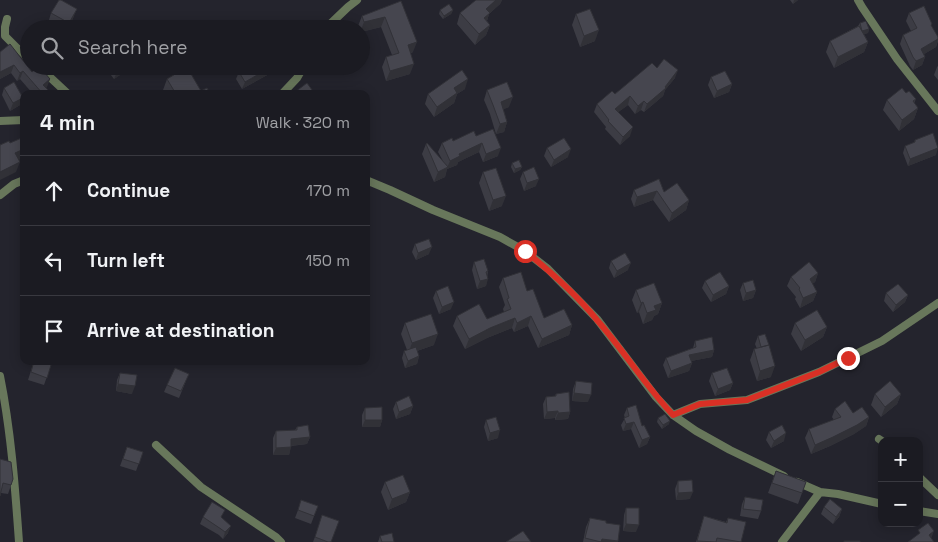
<!DOCTYPE html>
<meta charset="utf-8">
<style>
:root{--surface:#1b1b22;--page:#28282f;--text:#f1f3f6;--muted:#a0a1a5;--line:#393940}
body{margin:0;font-family:"Space Grotesk",sans-serif;background:var(--page);color:var(--text)}
.controls{position:absolute;right:15px;bottom:15px;display:grid;overflow:hidden;border-radius:10px;box-shadow:0 2px 12px #0003}
.controls button{width:45px;height:45px;display:grid;place-items:center;padding:0;border:0;border-bottom:1px solid var(--line);background:var(--surface);color:var(--text);font:25px sans-serif}
.stop{position:absolute;width:15px;height:15px;margin:-11px;border:4px solid #d93025;border-radius:50%;background:#fff}
.stop.end{background:#d93025;border-color:#fff;box-shadow:0 1px 5px #0008}
.list{margin:0;padding:0;list-style:none}
h2{display:flex;justify-content:space-between;align-items:center;height:65px;margin:0;padding:0 20px;font-size:21px}
h2 small{font-size:16px;font-weight:400;color:var(--muted)}
.list li{display:grid;grid-template-columns:32px 1fr auto;gap:15px;align-items:center;box-sizing:border-box;height:70px;padding:0 20px;border-top:1px solid var(--line)}
.list b{display:block;font-size:19px;white-space:nowrap}
.list em{font-size:16px;font-style:normal;color:var(--muted)}
.icon{flex:none;width:28px;height:28px;fill:none;stroke:currentColor;stroke-width:2;stroke-linecap:round;stroke-linejoin:round}
.map{position:relative;flex:none;width:938px;height:542px;overflow:hidden}
.search{position:absolute;background:var(--surface);box-shadow:0 2px 12px #0003;left:20px;top:20px;width:350px;height:55px;display:flex;align-items:center;gap:12px;box-sizing:border-box;padding:0 18px;border-radius:28px;color:var(--muted);font-size:19px}
.panel{position:absolute;background:var(--surface);box-shadow:0 2px 12px #0003;left:20px;top:90px;width:350px;height:275px;border-radius:10px}
.map>svg:first-child{display:block}
</style>
<div class="map">
<svg width="938" height="542" viewBox="0 0 938 542">
<rect width="100%" height="100%" fill="#24242d"/>
<g fill="none" stroke-linecap="round" stroke-linejoin="round">
<path stroke="#68775b" stroke-width="8" d="M858 0 862 7 897 59 938 111
M7 19 5 27V36L17 48 29 59
M325 29 348 7 357 0
M38 66 68 94
M282 94 297 78 304 66
M0 121 24 120
M366 180 390 190 433 210 500 237 525 251 548 269 597 319 656 397 673 415 696 431 730 450 784 476
M0 195 14 184 24 180
M0 376C11 431 15 486 19 542
M673 415 700 404 747 400 819 372 882 341 938 303
M879 439 882 441
M156 445 201 487 276 537 281 542
M919 477 938 495
M797 482 820 492 838 494 882 504
M919 511 938 514
M782 542 820 492"/>
</g>
<path fill="#3c3c44" d="M476 0H502L500 4 489 14 487 21 490 25 486 35 475 45 457 24 460 13Z
M790 0H798L793 4Z
M401 1 413 52 411 53 410 74 386 81 382 67 386 57 392 55 381 27 361 32V29H359L358 26 362 16Z
M440 10H453L451 14 443 19 439 14Z
M51 13 74 16 69 27 64 28 49 20Z
M909 13 931 26 938 37V41L936 47 924 54 925 57 922 65 913 70 910 66 900 44 903 35 911 31 906 21Z
M576 14 595 41 580 47 572 25Z
M860 23 869 29 868 33 864 34 868 42 864 52 834 68 826 52 830 41 858 26Z
M0 52 32 72 50 79 46 88 49 91 48 94H33L20 79 17 81 11 73 0 79Z
M104 66H128L126 71 114 79Z
M248 66H297L283 75 280 68 242 89 236 79 239 72Z
M938 66V80L934 75 937 67Z
M657 68 675 78 665 90 663 96 644 112 641 110 635 114 628 105 618 112 630 136 620 145 605 129 606 127 594 112 597 104Z
M711 77 732 84 729 92 714 98 708 85Z
M167 79 201 91 210 94H166L163 90Z
M4 88 20 105 10 111 2 95Z
M465 89 457 94 454 103 434 117 425 104 428 94Z
M487 90 509 107 503 109 507 122 504 132 496 134 490 114 484 100Z
M906 93 916 99 914 103 918 108 914 119 899 131 883 110 887 100Z
M476 136 498 156 483 162 479 152 458 162 457 165 447 169 445 177 434 182 422 154 426 144 443 161 438 152 442 143Z
M915 140 936 155 908 166 903 153 905 146 914 143Z
M547 148 568 157 551 167 544 156Z
M512 163 522 167 520 170 514 173 511 167Z
M483 172 502 206 489 211 479 183Z
M523 172 536 186 524 191 520 179Z
M659 179 664 192 689 200 686 210 669 222 653 200 634 207 631 199 634 190Z
M415 244 429 254 416 260 412 252Z
M611 261 628 270 614 278 609 268Z
M474 262 488 271 486 286 477 289 472 270Z
M818 273 815 282 812 284 817 292 813 301 800 308 795 299 796 297 787 286 791 277Z
M503 278 527 291 544 318 572 325 569 335 538 348 528 326 514 332 512 328 487 338 465 349 453 326 457 316 487 319 504 312 503 309 505 305 499 287Z
M705 281 729 286 726 294 711 302 702 288Z
M743 283 756 290 753 298 743 301 740 290Z
M636 290 662 303 658 314 654 316 652 320 643 324 639 312 637 313 632 300Z
M436 291 451 309 439 314 433 298Z
M886 293 908 295 905 302 893 312 884 301Z
M405 323 434 345 417 351 419 356 417 364 405 368 402 358 404 351 407 350 401 334Z
M795 323 827 327 823 337 801 351 791 334Z
M758 336 771 377 757 381 750 360 754 349H757L755 344Z
M695 341 714 350 712 357 691 361 692 363 689 371 668 378 663 365 666 358 693 348Z
M34 361 51 365 44 385 28 380Z
M134 361H144L143 364Z
M120 373 132 394 116 391 117 380Z
M712 373 733 383 730 390 715 396 709 381Z
M186 381 179 398 164 392 167 385Z
M576 381 588 402 572 401 573 389Z
M556 394 570 412 568 419 555 420V418L544 419 543 404 546 397 555 396Z
M875 394H901L897 404 881 417 871 405Z
M396 402 413 406 410 414 396 419 393 409Z
M365 408 382 420 380 427H362V415Z
M627 408 650 437 647 444 639 448 631 429 623 431 621 425 625 418 624 415Z
M835 409 853 413 869 417 866 426 854 434 830 446 811 454 805 438 809 429 834 420 832 417Z
M658 418 669 424 662 429 657 422Z
M486 420 498 438 488 441 484 427Z
M297 427 310 437 307 444 291 446 289 455H273V438L276 431 295 430Z
M769 432 784 441 771 448 766 440Z
M127 447 143 452 136 471 120 466Z
M0 459 11 485 8 494 1 493Z
M776 471 806 482 798 504 768 493Z
M678 481 690 499 676 500 675 489Z
M385 482 410 492 406 502 388 510 381 492Z
M745 497 761 511 758 519 740 516 742 504Z
M318 506 311 524 295 518 298 510Z
M824 507 842 509 839 517 833 524 821 514Z
M626 508 636 532 623 531 624 515Z
M704 516 726 522 728 518 741 542H696Z
M203 517 222 518 228 533 223 539 219 535 200 524Z
M590 518 606 523 618 542H583L586 527Z
M319 526 331 542H313Z
M380 536 394 542H378Z"/>
<path fill="#313137" d="M496 0H502L500 4 489 14 486 24 480 28 486 9Z
M794 0H798L793 4Z
M77 9 74 16 67 29 69 23Z
M453 10 451 14 443 19 444 16Z
M385 17 381 27 361 32V30L364 22Z
M490 25 486 35 475 45 479 34Z
M869 29 868 33 861 35 862 31Z
M599 30 595 41 580 47 584 36Z
M938 39 936 47 918 58 921 49Z
M417 42 413 52 405 55 408 45Z
M868 42 864 52 834 68 838 57Z
M925 57 922 65 913 70 916 61Z
M414 64 410 74 386 81 390 71Z
M14 65 11 73 0 79V72Z
M125 66H128L126 71 114 79 117 72Z
M273 66H280V68L242 89 245 82Z
M288 66H297L283 75 286 67Z
M678 70 675 78 665 90 663 96 644 112 647 104 665 87Z
M23 71 20 79 17 81 20 73Z
M50 79 47 87 41 92 43 85Z
M468 79 465 89 457 94 454 103 434 117 437 107 454 88Z
M732 84 729 92 714 98 717 91Z
M630 96 628 105 612 117 615 109Z
M513 97 509 107 498 112 501 102Z
M23 98 20 105 10 111 13 103Z
M644 101 641 110 635 114 638 106Z
M918 108 914 119 899 131 902 120Z
M507 122 504 132 496 134 500 124Z
M633 127 630 136 620 145 623 137Z
M482 143 479 152 458 162 457 165 447 169 445 177 434 182 438 172 447 168 450 161 459 154Z
M501 148 498 156 483 162 486 154Z
M938 148 936 155 908 166 910 159Z
M24 149V158L11 163 15 153Z
M571 149 568 157 551 167 554 160Z
M20 162 16 172 0 180V172Z
M522 167 520 170 514 173 515 169Z
M539 179 536 186 524 191 527 183Z
M657 191 653 200 634 207 637 197Z
M506 196 502 206 489 211 493 200Z
M689 200 686 210 669 222 672 213Z
M432 247 429 254 416 260 418 253Z
M631 263 628 270 614 278 617 271Z
M818 273 815 282 806 289 810 279Z
M488 279 486 286 477 289 480 281Z
M729 286 726 294 711 302 713 295Z
M756 290 753 298 743 301 746 293Z
M817 292 813 301 800 308 803 298Z
M908 295 905 302 893 312 896 305Z
M454 302 451 309 439 314 442 307Z
M643 302 639 312 637 313 641 303Z
M662 303 658 314 654 316 652 320 643 324 647 313 654 306Z
M531 316 528 326 514 332 517 323Z
M515 318 512 328 487 338 465 349 469 339 490 328Z
M572 325 569 335 538 348 542 339Z
M827 327 823 337 801 351 805 340Z
M438 334 434 345 408 354 412 343Z
M714 350 712 357 686 362 689 355Z
M419 356 417 364 405 368 408 361Z
M692 363 689 371 668 378 671 371Z
M775 366 771 377 757 381 760 371Z
M733 383 730 390 715 396 718 389Z
M118 384 135 386 132 394 116 391Z
M574 393 591 395 588 402 572 401Z
M901 394 897 404 881 417 885 407Z
M413 406 410 414 396 419 399 412Z
M558 411 555 418 544 419 547 412Z
M570 412 568 419 555 420 558 413Z
M869 417 866 426 854 434 830 446 811 454 815 445Z
M365 420H382L380 427H362Z
M670 421 669 424 662 429 663 425Z
M634 422 631 429 623 431 626 424Z
M500 430 498 438 488 441 490 433Z
M786 433 784 441 771 448 774 441Z
M310 437 307 444 288 446 291 439Z
M650 437 647 444 639 448 642 440Z
M291 447 289 455H273L276 448Z
M410 492 406 502 388 510 392 499Z
M693 492 690 499 676 500 678 493Z
M842 509 839 517 833 524 836 517Z
M626 524 639 525 636 532 623 531Z
M231 526 228 533 223 539 225 532Z
M934 531 930 542 929 535Z
M602 539 618 541V542H601Z"/>
<path fill="#46464f" stroke="#313137" d="M59 0H61L77 9 69 23 51 13Z
M476 0H496L486 9 490 13 484 18 490 25 479 34 460 13Z
M401 1 417 42 408 45 414 64 390 71 386 57 399 53 385 17 364 22 362 16Z
M449 4 453 10 444 16 440 10Z
M924 6 932 24 931 25 938 37V39L921 49 925 57 916 61 913 57 903 35 917 28 909 13Z
M590 9 599 30 584 36 576 14Z
M866 21 869 29 862 31 860 23Z
M40 24 46 29H37Z
M67 25 71 29H64Z
M859 26 868 42 838 57 830 41Z
M10 44 32 72 39 66 50 79 43 85 49 91 46 94H43L23 71 20 73 14 65 0 72V52Z
M664 59 678 70 665 87 666 88 647 104 644 101 638 106 630 96 615 109 633 127 623 137 608 121 609 120 597 104 612 91 615 94 652 63 657 68Z
M112 66H125L117 72Z
M248 66H273L245 82 239 72Z
M187 67 201 91 207 88 210 94H176L167 79Z
M462 70 468 79 454 88 457 93 437 107 428 94Z
M725 71 732 84 717 91 711 77Z
M14 82 23 98 13 103 4 88Z
M507 82 513 97 501 102 507 122 500 124 493 105 487 90Z
M307 83 315 94H296L295 92Z
M902 88 906 93 909 91 916 99 913 101 918 108 902 120 887 100Z
M493 129 501 148 486 154 482 143 459 154 460 156 450 161 442 143 452 138 453 141 474 131 476 136Z
M933 133 938 148 910 159 905 146 915 142V140Z
M24 137V149L15 153 20 162 0 172V145L9 141 10 143Z
M564 138 571 149 554 160 547 148Z
M427 143 448 167 438 172 426 144Z
M519 160 522 167 515 169 512 163Z
M534 167 539 179 527 183 523 172Z
M496 168 506 196 493 200 483 172Z
M659 179 664 192 677 183 689 200 672 213 657 191 637 197 634 190Z
M429 239 432 247 418 253 415 244Z
M625 253 631 263 617 271 611 261Z
M484 259 488 271 486 272 488 279 480 281 474 262Z
M809 262 818 273 810 279 817 292 803 298 799 289 800 288 791 277Z
M521 272 527 291 533 289 544 318 564 309 572 325 542 339 531 316 517 323 515 318 490 328 469 339 457 316 479 304 487 319 511 309 507 299 509 298 503 278Z
M720 272 729 286 713 295 705 281Z
M753 280 756 290 746 293 743 283Z
M654 283 662 303 654 306 656 310 647 313 643 302 641 303 636 290Z
M898 284 908 295 896 305 886 293Z
M448 286 454 302 442 307 436 291Z
M817 310 827 327 805 340 795 323Z
M431 314 438 334 412 343 405 323Z
M765 334 769 345 761 347 758 336Z
M712 337 714 350 689 355 692 363 671 371 666 358 696 347 695 341Z
M769 345 775 366 760 371 754 349Z
M416 347 419 356 408 361 404 351Z
M34 361H40L51 365 47 378 31 372Z
M175 368 189 374 181 391 167 385Z
M727 368 733 383 718 389 712 373Z
M120 373 137 375 135 386 118 384Z
M576 381 592 383 591 395 574 393Z
M890 381 901 394 885 407 875 394Z
M569 392 570 412 558 413V411L547 412 546 397 556 396V394Z
M409 396 413 406 399 412 396 402Z
M845 401 853 413 862 407 869 417 857 425 833 437 815 445 809 429 841 417 835 409Z
M636 405 642 426 644 425 650 437 642 440 634 422 626 424 624 418 629 416 627 408Z
M382 407V420H365V408Z
M665 414 670 421 663 425 658 418Z
M496 417 500 430 490 433 486 420Z
M308 425 310 437 291 439V447L276 448V431L297 430V427Z
M782 425 786 433 774 441 769 432Z
M127 447 143 452 139 464 123 459Z
M0 459 11 462 13 479 11 485 3 483 0 496Z
M776 471 806 482 802 493 772 483Z
M403 475 410 492 392 499 385 482Z
M692 480 693 492 678 493V481Z
M745 497 763 500 761 511 743 509Z
M830 499 842 509 836 517 824 507Z
M301 500 318 506 314 516 298 510Z
M212 502 225 510 221 517 231 526 225 532 221 529 203 517Z
M626 508H639V525L626 524Z
M322 515 339 521 331 542H328L315 537Z
M704 516 727 523 728 518 746 522 741 542 717 538 716 542 697 541Z
M590 518 606 521V523L620 525 618 541 602 539 601 542 585 538Z
M928 523 934 531 929 535 934 542H908L920 533 918 530Z
M523 531 531 542H506Z
M392 533 394 542H382L380 536Z
M844 541H860V542H844Z"/>
<g fill="none" stroke-linecap="round" stroke-linejoin="round">
<path stroke="#d93025" stroke-width="6" d="M525 251C551 272 576 294 597 320 624 351 645 385 673 415L700 404 747 400 819 372 848 358"/>
</g>
</svg>
<div class="controls">
<button>+</button>
<button>−</button>
</div>
<div class="stop" style="left:525px;top:251px"></div>
<div class="stop end" style="left:848px;top:358px"></div>
<div class="search"><svg class="icon" aria-label="search" viewBox="0 0 24 24"><circle cx="10" cy="10" r="6"/><path d="M15 15l6 6"/></svg>Search here</div>
<section class="panel">
<h2>4 min<small>Walk · 320 m</small></h2>
<ul class="list">
<li><svg class="icon" aria-label="ahead" viewBox="0 0 24 24"><path d="M12 20V5M6 11l6-6 6 6"/></svg><div><b>Continue</b></div><em>170 m</em></li>
<li><svg class="icon" aria-label="left" viewBox="0 0 24 24"><path d="M17 20v-9H6M10 6l-5 5 5 5"/></svg><div><b>Turn left</b></div><em>150 m</em></li>
<li><svg class="icon" aria-label="arrive" viewBox="0 0 24 24"><path d="M6 21V4h12l-3 4 3 4H6"/></svg><div><b>Arrive at destination</b></div></li>
</ul>
</section>
</div>
